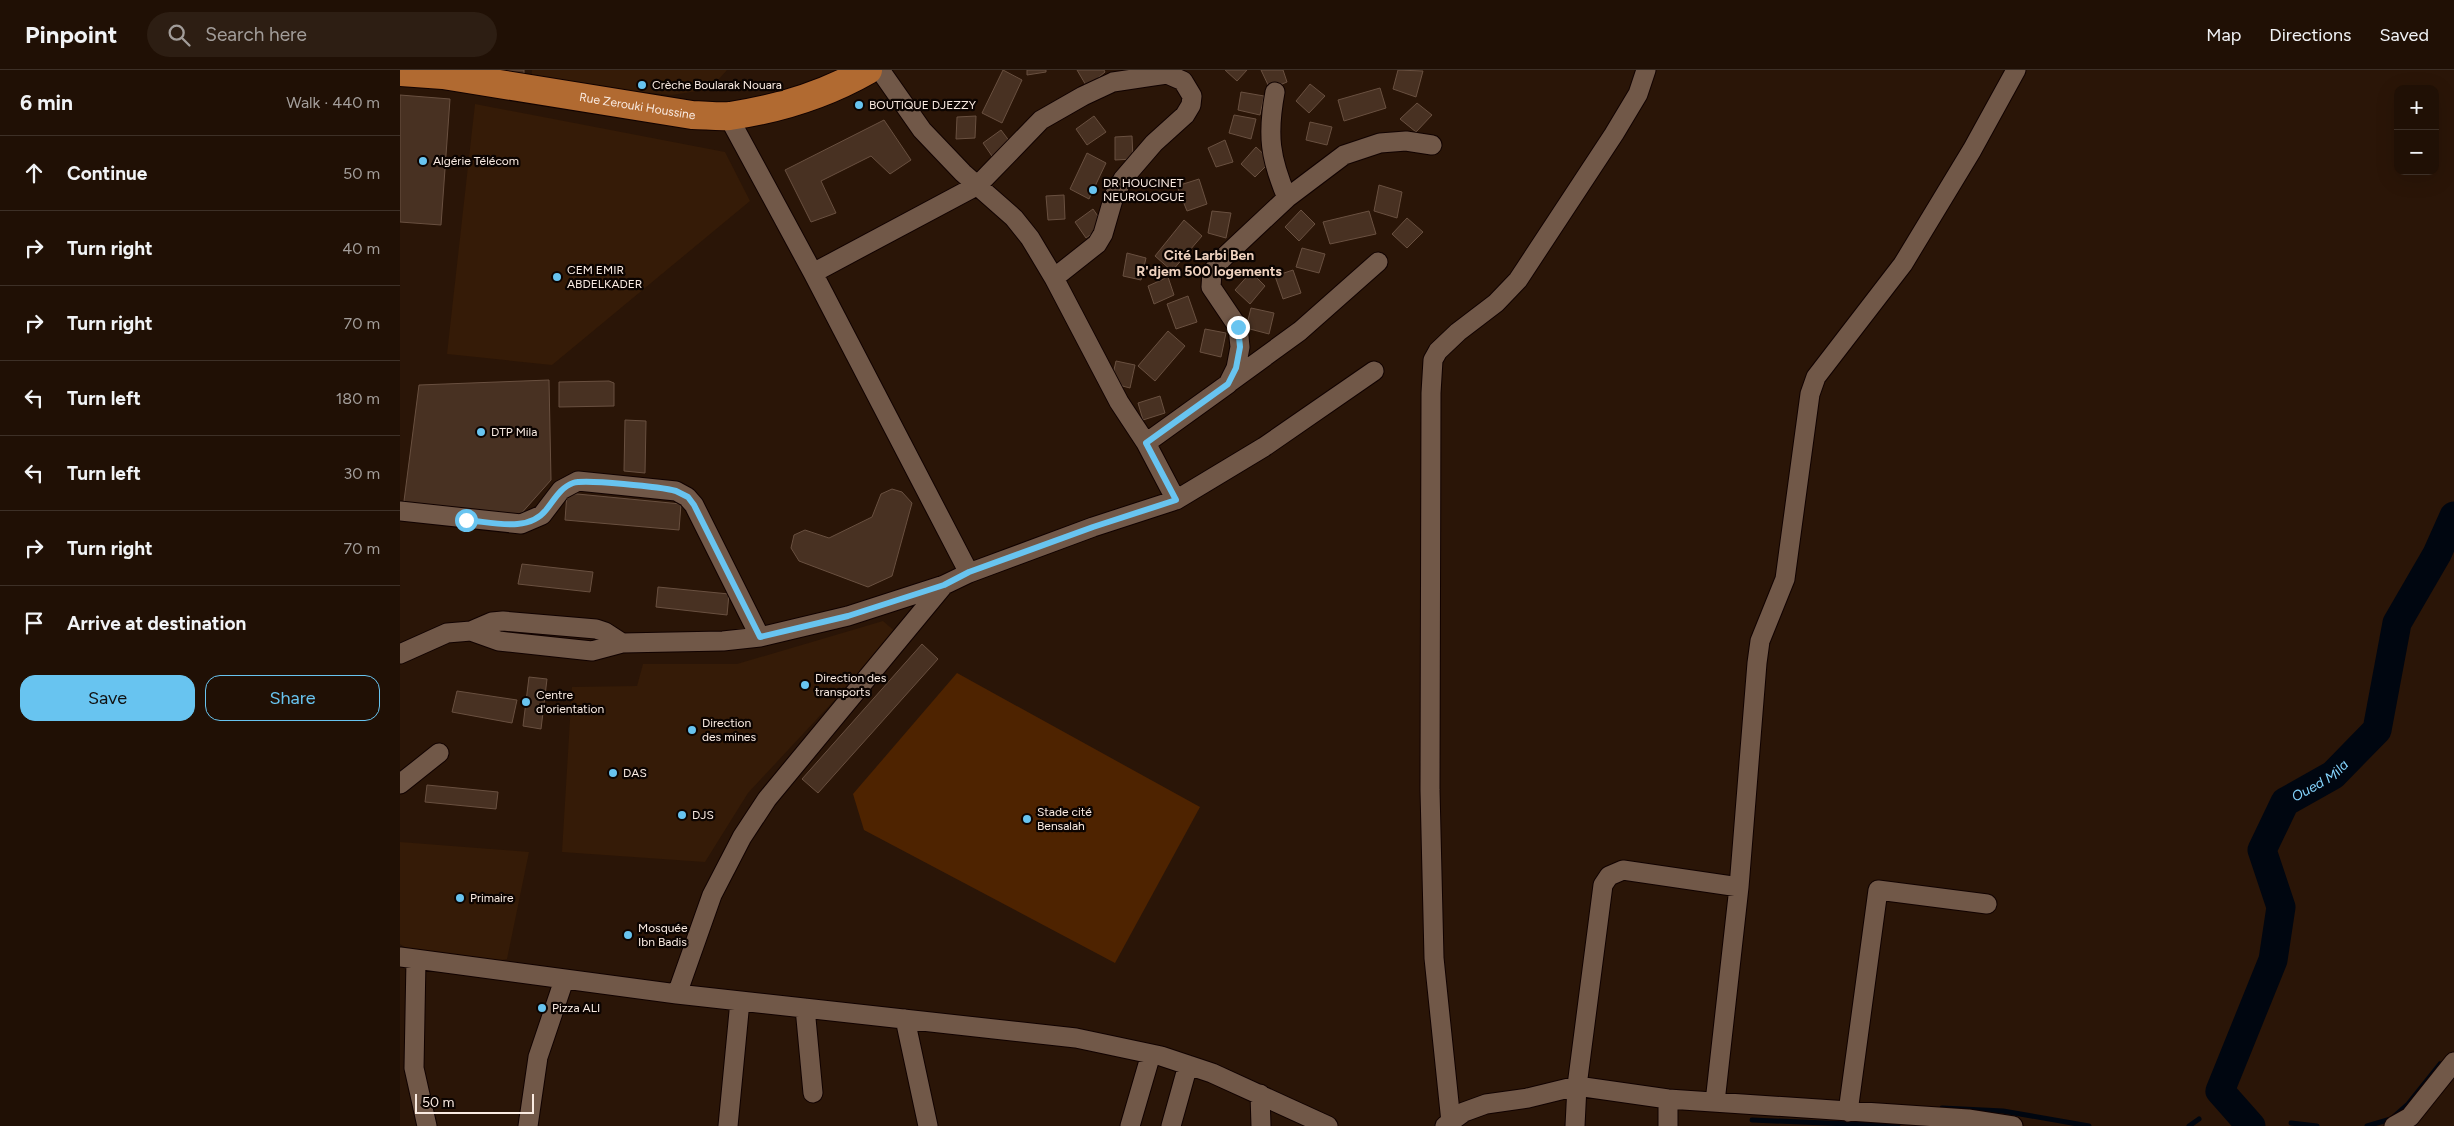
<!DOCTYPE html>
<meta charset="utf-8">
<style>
:root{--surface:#201005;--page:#2d1e13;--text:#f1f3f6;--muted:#a29d9a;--line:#3d3027;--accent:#68c4f0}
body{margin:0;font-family:Figtree,sans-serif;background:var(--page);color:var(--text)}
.controls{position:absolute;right:15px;top:15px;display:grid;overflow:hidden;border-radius:10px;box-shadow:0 5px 20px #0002}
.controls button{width:45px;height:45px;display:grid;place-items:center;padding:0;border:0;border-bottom:1px solid var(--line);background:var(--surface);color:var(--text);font:25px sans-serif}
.scale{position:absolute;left:15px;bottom:12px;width:119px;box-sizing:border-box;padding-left:5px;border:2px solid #faebe2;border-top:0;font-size:14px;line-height:18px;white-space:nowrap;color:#faebe2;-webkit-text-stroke:4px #0c0401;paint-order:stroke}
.stop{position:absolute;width:15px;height:15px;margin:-11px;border:4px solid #68c4f0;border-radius:50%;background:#fff}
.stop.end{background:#68c4f0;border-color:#fff;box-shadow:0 1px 5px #0008}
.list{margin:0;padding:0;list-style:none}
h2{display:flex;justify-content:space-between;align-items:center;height:65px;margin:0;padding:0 20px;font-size:21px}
h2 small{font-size:16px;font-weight:400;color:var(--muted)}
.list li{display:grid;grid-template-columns:32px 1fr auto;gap:15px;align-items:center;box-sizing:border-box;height:75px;padding:0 20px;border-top:1px solid var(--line)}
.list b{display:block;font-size:19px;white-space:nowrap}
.list em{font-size:16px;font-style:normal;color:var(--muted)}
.actions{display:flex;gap:10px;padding:15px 20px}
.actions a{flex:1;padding:11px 0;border:1px solid var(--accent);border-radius:15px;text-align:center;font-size:18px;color:var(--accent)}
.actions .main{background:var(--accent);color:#111}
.icon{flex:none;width:28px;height:28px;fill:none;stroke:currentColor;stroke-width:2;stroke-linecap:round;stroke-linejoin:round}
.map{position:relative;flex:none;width:2054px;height:1056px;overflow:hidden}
header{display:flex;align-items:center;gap:30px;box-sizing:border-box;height:70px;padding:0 25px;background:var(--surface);border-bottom:1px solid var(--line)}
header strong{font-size:24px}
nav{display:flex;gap:28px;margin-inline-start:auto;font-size:18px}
.search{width:350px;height:45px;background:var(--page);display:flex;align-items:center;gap:12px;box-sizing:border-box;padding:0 18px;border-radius:28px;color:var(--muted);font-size:19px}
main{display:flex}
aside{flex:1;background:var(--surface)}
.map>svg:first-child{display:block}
</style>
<header>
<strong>Pinpoint</strong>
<div class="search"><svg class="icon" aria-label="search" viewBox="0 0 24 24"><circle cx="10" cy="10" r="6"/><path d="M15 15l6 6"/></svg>Search here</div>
<nav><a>Map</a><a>Directions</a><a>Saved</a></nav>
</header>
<main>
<aside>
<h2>6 min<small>Walk · 440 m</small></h2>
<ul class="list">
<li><svg class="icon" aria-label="ahead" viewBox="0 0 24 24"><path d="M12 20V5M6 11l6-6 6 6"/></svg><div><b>Continue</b></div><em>50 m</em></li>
<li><svg class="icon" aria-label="right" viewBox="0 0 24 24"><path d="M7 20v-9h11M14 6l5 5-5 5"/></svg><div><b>Turn right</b></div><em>40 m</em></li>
<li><svg class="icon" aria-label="right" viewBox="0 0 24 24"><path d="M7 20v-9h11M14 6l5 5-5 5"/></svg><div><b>Turn right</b></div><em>70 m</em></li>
<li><svg class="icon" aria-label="left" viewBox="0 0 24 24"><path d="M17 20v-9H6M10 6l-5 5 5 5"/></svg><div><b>Turn left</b></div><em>180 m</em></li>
<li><svg class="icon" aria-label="left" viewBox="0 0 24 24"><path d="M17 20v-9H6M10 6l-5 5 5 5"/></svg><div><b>Turn left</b></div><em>30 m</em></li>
<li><svg class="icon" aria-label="right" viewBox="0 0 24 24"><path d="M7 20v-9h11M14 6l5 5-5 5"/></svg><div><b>Turn right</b></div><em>70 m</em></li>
<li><svg class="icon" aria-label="arrive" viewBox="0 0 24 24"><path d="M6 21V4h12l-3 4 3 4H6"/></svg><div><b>Arrive at destination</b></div></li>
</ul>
<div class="actions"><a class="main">Save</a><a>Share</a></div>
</aside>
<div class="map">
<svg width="2054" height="1056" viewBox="0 0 2054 1056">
<rect width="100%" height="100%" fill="#2a1507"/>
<path fill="#351b07" d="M132 0H327L310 19 272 25 131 11Z
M75 34 325 82 350 131 152 295 47 284Z
M483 551 497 563 348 723 305 792 162 782 172 617 237 616 243 594H337Z
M0 772 129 782 107 889 91 892 11 881 0 874Z"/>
<path fill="#4e2300" d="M557 603 800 737 715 893 464 760 453 724Z"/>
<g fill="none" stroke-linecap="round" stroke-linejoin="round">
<path stroke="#000610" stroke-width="5" d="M1542 1038 1603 1041 1689 1056
M1352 1050 1498 1056
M1891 1053 1917 1056
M1789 1056 1799 1049
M1967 1056 1991 1049 2008 1034 2040 994"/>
<path stroke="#000610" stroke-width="29" id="s1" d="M1851 1056 1820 1021 1873 890 1881 837 1862 780 1885 732 1933 705 1977 660 1997 553 2037 484 2054 446"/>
</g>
<path fill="#483122" stroke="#695040" d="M70 0H124V5Z
M603 0 622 10 602 53 582 43Z
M627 0H646V2L627 5Z
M677 0H704L705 2 687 17Z
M825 0H847L837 11Z
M861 0H883L887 12 870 19Z
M998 0 1023 1 1016 27 993 19Z
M910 14 925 26 909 43 896 31Z
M980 18 986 38 944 51 938 30Z
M841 22 864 26 860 45 838 40Z
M0 25 50 29 41 155 0 152Z
M1017 33 1032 45 1016 62 1000 49Z
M834 45 856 49 851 69 829 63Z
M576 46 575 68 556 69 557 47Z
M694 46 706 62 687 75 676 59Z
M484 50 511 90 490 104 471 86 421 111 436 143 411 152 385 100Z
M910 52 932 57 927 75 906 70Z
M601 60 613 76 594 89 583 73Z
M732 66 733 89 715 90V67Z
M825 70 833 92 816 97 808 78Z
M856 77 871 91 855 107 841 94Z
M687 83 706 93 689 129 670 119Z
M799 109 807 134 787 141 777 116Z
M979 115 1002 122 997 148 974 141Z
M664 125 665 149 648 150 646 126Z
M693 139 704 155 686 168 675 152Z
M901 140 915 154 899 171 885 157Z
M812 141 831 143 826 168 808 163Z
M969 141 976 164 930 174 923 152Z
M1007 148 1023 162 1007 178 992 164Z
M784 150 802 166 772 201 755 186Z
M902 178 925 184 919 203 896 197Z
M727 183 746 188 741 210 723 206Z
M893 200 901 223 883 229 875 206Z
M851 202 865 216 850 234 835 220Z
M768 207 774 225 754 234 748 216Z
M788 226 797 252 776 259 767 234Z
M851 238 874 243 869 264 846 258Z
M805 259 826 263 821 287 800 282Z
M768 261 785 276 755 311 738 296Z
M716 291 735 295 730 318 711 313Z
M149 310 151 410 119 446 21 438 4 431 19 315Z
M209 311 214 313V336L159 337V312Z
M760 326 765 343 743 350 738 333Z
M225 350 246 351 245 403 224 401Z
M492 419 502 422 512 433 492 506 468 517 399 491 391 478 394 465 405 460 429 468 472 447 481 424Z
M167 423 281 434 279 460 165 450Z
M122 494 193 502 190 522 118 514Z
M258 517 329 524 327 545 256 537Z
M522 574 538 589 418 723 402 709Z
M129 607 147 609 141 659 123 656Z
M57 621 117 630 112 653 52 642Z
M27 715 98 722 96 739 25 732Z"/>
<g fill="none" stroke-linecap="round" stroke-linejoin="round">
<g stroke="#110200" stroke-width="21">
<path id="street" d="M480 0 522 60 563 103 614 148 630 168 654 208 719 332 746 373 776 430
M875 22C867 65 870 88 887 128
M328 46 413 203 569 503
M413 203 578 115 641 50 683 26 713 12 753 6 767 4 783 11 792 26 791 35 785 45 754 73 723 109 714 126 703 164 697 174 654 208
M830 312 900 261 978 192
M746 373 828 314 836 298 840 277 838 257 811 217 812 202 822 189 887 128 944 85 980 73 1006 71 1032 75
M0 441 121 454 142 445 161 420 178 411 276 421 287 427 294 435 360 567
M71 561 99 571 192 581 222 573 323 571 360 567 448 546 544 515 569 503 693 457 776 430 864 377 974 301
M0 584 47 563 71 561 92 552 103 551 196 559 205 562 222 573
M0 714 39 683
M0 887 277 924 676 968 761 986 812 1003 928 1056
M16 890 14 998 27 1056
M277 924 312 825 342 767 367 729 544 515
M405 938 413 1023
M505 949 528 1056
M860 1024 861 1056
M1268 1029V1056
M1315 1032 1339 817 1357 593 1360 571 1385 509 1410 324 1416 307 1503 194 1572 80 1616 0
M1448 1042 1478 820 1587 834
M1051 1052 1034 888 1030 720 1031 323 1033 290 1038 281 1058 262 1096 233 1118 210 1214 64 1238 24 1246 0
M128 1056 138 987 164 910
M328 1056 340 931
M730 1056 751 984
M771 1056 788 995
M1045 1056 1064 1042 1086 1034 1128 1028 1177 1016 1268 1029 1568 1049 1613 1056
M1175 1056 1177 1016 1203 815 1209 806 1223 800 1339 817
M1994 1056 2010 1047 2054 992"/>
</g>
<g stroke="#110200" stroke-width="30">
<g id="primary">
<path id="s2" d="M0 2 43 5 292 45C304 45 318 47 330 46 378 39 426 24 468 0"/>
</g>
</g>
<use href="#street" stroke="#715848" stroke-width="19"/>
<use href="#primary" stroke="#b16a31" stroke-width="28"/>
</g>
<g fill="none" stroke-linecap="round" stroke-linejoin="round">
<path stroke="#68c4f0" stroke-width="6" d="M66 450C92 452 128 463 146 440 154 430 161 417 173 413 185 409 262 417 276 421L288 427 294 435 360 567 448 546 544 515 569 502 693 457 776 430 746 373 828 314 836 298 840 277 838 257"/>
</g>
<g fill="#68c4f0" stroke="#0c0401" stroke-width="2">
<circle cx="242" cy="15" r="5"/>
<circle cx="459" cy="35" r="5"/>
<circle cx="23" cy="91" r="5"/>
<circle cx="693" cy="120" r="5"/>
<circle cx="157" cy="207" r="5"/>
<circle cx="81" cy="362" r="5"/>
<circle cx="405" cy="615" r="5"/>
<circle cx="126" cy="632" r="5"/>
<circle cx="292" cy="660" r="5"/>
<circle cx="213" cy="703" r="5"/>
<circle cx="282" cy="745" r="5"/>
<circle cx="627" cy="749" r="5"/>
<circle cx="60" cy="828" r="5"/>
<circle cx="228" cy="865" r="5"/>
<circle cx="142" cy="938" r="5"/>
</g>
<g text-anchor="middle" stroke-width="4.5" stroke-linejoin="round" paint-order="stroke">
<g font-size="12" fill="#faebe2" stroke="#0c0401" text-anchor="start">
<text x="252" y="19">Crèche Boularak Nouara</text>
<text x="469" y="39">BOUTIQUE DJEZZY</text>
<text x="33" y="95">Algérie Télécom</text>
<text x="703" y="117">DR HOUCINET<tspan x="703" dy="14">NEUROLOGUE</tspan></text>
<text x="167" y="204">CEM EMIR<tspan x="167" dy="14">ABDELKADER</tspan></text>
<text x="91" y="366">DTP Mila</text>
<text x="415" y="612">Direction des<tspan x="415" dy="14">transports</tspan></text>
<text x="136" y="629">Centre<tspan x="136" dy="14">d'orientation</tspan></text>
<text x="302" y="657">Direction<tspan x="302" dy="14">des mines</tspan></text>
<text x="223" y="707">DAS</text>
<text x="637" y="746">Stade cité<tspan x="637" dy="14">Bensalah</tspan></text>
<text x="292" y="749">DJS</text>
<text x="70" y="832">Primaire</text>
<text x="238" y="862">Mosquée<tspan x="238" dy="14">Ibn Badis</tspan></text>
<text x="152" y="942">Pizza ALI</text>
</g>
<g font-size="12" fill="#faebe2" stroke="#0c0401">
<text dy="4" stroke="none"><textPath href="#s2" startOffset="240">Rue Zerouki Houssine</textPath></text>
</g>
<g font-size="14" font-weight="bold" fill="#eed1be" stroke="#0c0401">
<text x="809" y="190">Cité Larbi Ben<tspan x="809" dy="16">R'djem 500 logements</tspan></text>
</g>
<g font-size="14" font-style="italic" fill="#83d3fc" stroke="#0c0401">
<text dy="5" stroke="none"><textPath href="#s1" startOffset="396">Oued Mila</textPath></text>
</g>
</g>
</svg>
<div class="controls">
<button>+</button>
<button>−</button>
</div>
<div class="scale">50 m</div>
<div class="stop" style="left:66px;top:450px"></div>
<div class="stop end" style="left:838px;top:257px"></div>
</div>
</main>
